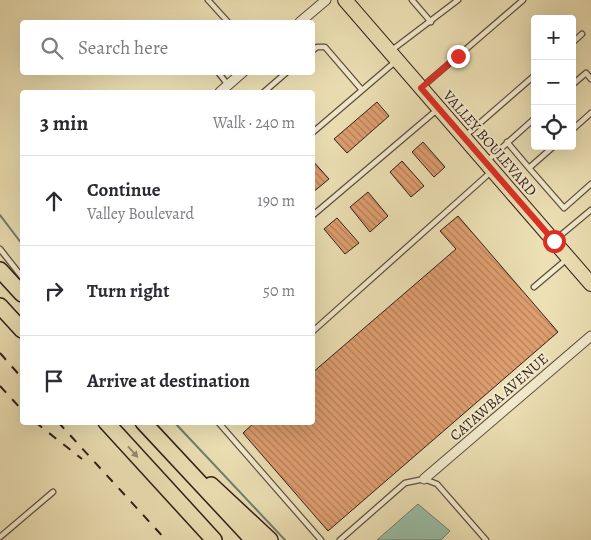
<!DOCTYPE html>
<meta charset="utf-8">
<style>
:root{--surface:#fff;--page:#f2f2f3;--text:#2b2b33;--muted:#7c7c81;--line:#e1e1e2}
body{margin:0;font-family:Alegreya,serif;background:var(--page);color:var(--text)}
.controls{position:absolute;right:15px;top:15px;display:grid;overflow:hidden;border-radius:5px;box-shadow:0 5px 20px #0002}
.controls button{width:45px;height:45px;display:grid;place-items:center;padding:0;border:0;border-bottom:1px solid var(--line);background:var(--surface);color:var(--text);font:25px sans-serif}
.stop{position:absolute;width:15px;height:15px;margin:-11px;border:4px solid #d93025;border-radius:50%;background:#fff}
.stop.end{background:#d93025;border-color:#fff;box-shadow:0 1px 5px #0008}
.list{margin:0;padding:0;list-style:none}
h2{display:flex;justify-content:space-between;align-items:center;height:65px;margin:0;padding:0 20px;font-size:21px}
h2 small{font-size:16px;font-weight:400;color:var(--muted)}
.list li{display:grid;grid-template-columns:32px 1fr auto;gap:15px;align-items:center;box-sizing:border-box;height:90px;padding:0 20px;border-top:1px solid var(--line)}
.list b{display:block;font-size:19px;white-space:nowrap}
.list p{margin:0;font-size:16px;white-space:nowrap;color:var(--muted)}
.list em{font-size:16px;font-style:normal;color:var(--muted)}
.icon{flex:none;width:28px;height:28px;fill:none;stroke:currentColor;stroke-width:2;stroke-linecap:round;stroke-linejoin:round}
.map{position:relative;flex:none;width:591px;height:540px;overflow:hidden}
.search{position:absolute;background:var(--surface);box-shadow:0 5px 20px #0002;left:20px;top:20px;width:295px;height:55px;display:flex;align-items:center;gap:12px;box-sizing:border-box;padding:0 18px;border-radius:5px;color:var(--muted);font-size:19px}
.panel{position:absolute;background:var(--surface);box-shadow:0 5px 20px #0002;left:20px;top:90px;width:295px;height:335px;border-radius:5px}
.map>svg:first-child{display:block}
</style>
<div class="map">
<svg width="591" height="540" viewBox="0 0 591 540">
<defs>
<pattern id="building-back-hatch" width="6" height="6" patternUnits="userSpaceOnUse" patternTransform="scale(1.25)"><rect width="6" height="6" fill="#df9e6f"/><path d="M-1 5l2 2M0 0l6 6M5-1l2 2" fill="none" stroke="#b5805a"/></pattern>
</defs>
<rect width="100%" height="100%" fill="#ece0b4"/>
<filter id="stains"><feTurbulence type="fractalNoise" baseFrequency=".004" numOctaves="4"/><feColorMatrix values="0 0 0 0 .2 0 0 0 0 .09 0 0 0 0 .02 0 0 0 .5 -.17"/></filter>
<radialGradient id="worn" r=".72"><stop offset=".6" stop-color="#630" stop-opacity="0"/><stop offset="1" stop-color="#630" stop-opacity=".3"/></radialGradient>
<path fill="#9abea7" stroke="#6f7e6e" d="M418 504 450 531 441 540H377Z"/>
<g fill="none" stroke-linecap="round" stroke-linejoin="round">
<path stroke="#6f7e6e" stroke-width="2" d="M0 215 22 244
M174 422 285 540"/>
</g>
<path fill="url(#building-back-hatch)" stroke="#2e1e18" d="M377 102 389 116 347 153 334 139Z
M423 142 445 167 434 177 412 152Z
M312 160 329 179 312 193Z
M402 161 424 186 411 197 390 172Z
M368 192 388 216 370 232 350 207Z
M458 216 558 332 328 531 243 433 255 422H312V373L456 249 440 231Z
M337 218 359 243 345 254 324 229Z"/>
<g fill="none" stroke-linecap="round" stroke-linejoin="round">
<g stroke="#5e4e3f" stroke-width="7">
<path id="service" d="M208 0 228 22
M412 0 431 22
M572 43 582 34
M392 50 458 0
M312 51 317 47H325L362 90
M218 72 228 85
M572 85 586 73 591 79
M422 87 523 0
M264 92 287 72
M572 130 591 113
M312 133 396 61
M465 136 535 75
M507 142 529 168
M554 146 529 168 564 208 591 184
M487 161 535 118
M312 216 438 109
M555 240 591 210
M0 249 22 277
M534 287 567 259
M312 332 492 171
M218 422 321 540
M0 537 53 492
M340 540 405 483 424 479 437 484 486 540"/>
</g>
<g stroke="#5e4e3f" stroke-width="11">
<path id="minor" d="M300 22 326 0
M220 92 243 72
M424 479 591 336"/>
</g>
<g stroke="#2e1e18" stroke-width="16">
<path id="primary" d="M345 0 591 284"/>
</g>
<g stroke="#2e1e18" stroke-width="18">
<path id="motorway" d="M0 270 22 294
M0 306 22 330
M106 422 214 540
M143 422 253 540
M211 485 270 540"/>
</g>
<use href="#service" stroke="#f3ebce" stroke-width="4.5"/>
<use href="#minor" stroke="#f3ebce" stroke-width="9"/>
<use href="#primary" stroke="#ece0b4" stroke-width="14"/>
<use href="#motorway" stroke="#ece0b4" stroke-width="15"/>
<path stroke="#2e1e18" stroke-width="2" stroke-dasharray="9 9" stroke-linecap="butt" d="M0 353 22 378
M0 386 22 410
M35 422 82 459
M58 422 166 540"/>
</g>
<defs><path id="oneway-solid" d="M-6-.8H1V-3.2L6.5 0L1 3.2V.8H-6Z" transform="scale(1.25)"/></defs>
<use fill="#96896e" href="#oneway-solid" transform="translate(133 452) rotate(48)"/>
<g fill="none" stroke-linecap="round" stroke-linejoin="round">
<path stroke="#d93025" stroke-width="6" d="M458 56 421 88 554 241"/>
</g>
<g text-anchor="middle" stroke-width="4" stroke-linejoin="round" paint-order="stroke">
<g font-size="15" fill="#2e1e18" stroke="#f3ebce">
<text transform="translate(490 143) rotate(49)" y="5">VALLEY BOULEVARD</text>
<text transform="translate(499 397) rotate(-41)" y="5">CATAWBA AVENUE</text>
</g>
</g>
<rect width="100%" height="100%" filter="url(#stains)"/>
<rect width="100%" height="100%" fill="url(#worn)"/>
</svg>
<div class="controls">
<button>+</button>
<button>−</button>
<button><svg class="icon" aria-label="locate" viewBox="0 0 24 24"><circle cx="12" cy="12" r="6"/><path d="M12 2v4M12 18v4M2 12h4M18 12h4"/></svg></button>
</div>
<div class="stop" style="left:554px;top:241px"></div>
<div class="stop end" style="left:458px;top:56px"></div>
<div class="search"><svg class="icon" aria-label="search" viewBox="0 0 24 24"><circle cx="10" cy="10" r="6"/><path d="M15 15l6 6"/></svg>Search here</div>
<section class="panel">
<h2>3 min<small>Walk · 240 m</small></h2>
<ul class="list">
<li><svg class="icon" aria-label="ahead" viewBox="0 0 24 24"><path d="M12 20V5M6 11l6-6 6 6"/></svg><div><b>Continue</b><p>Valley Boulevard</p></div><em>190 m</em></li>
<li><svg class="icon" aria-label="right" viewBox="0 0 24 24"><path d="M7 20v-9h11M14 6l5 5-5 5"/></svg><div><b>Turn right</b></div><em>50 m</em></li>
<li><svg class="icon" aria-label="arrive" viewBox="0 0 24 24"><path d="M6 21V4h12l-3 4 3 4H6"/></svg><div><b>Arrive at destination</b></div></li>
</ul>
</section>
</div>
